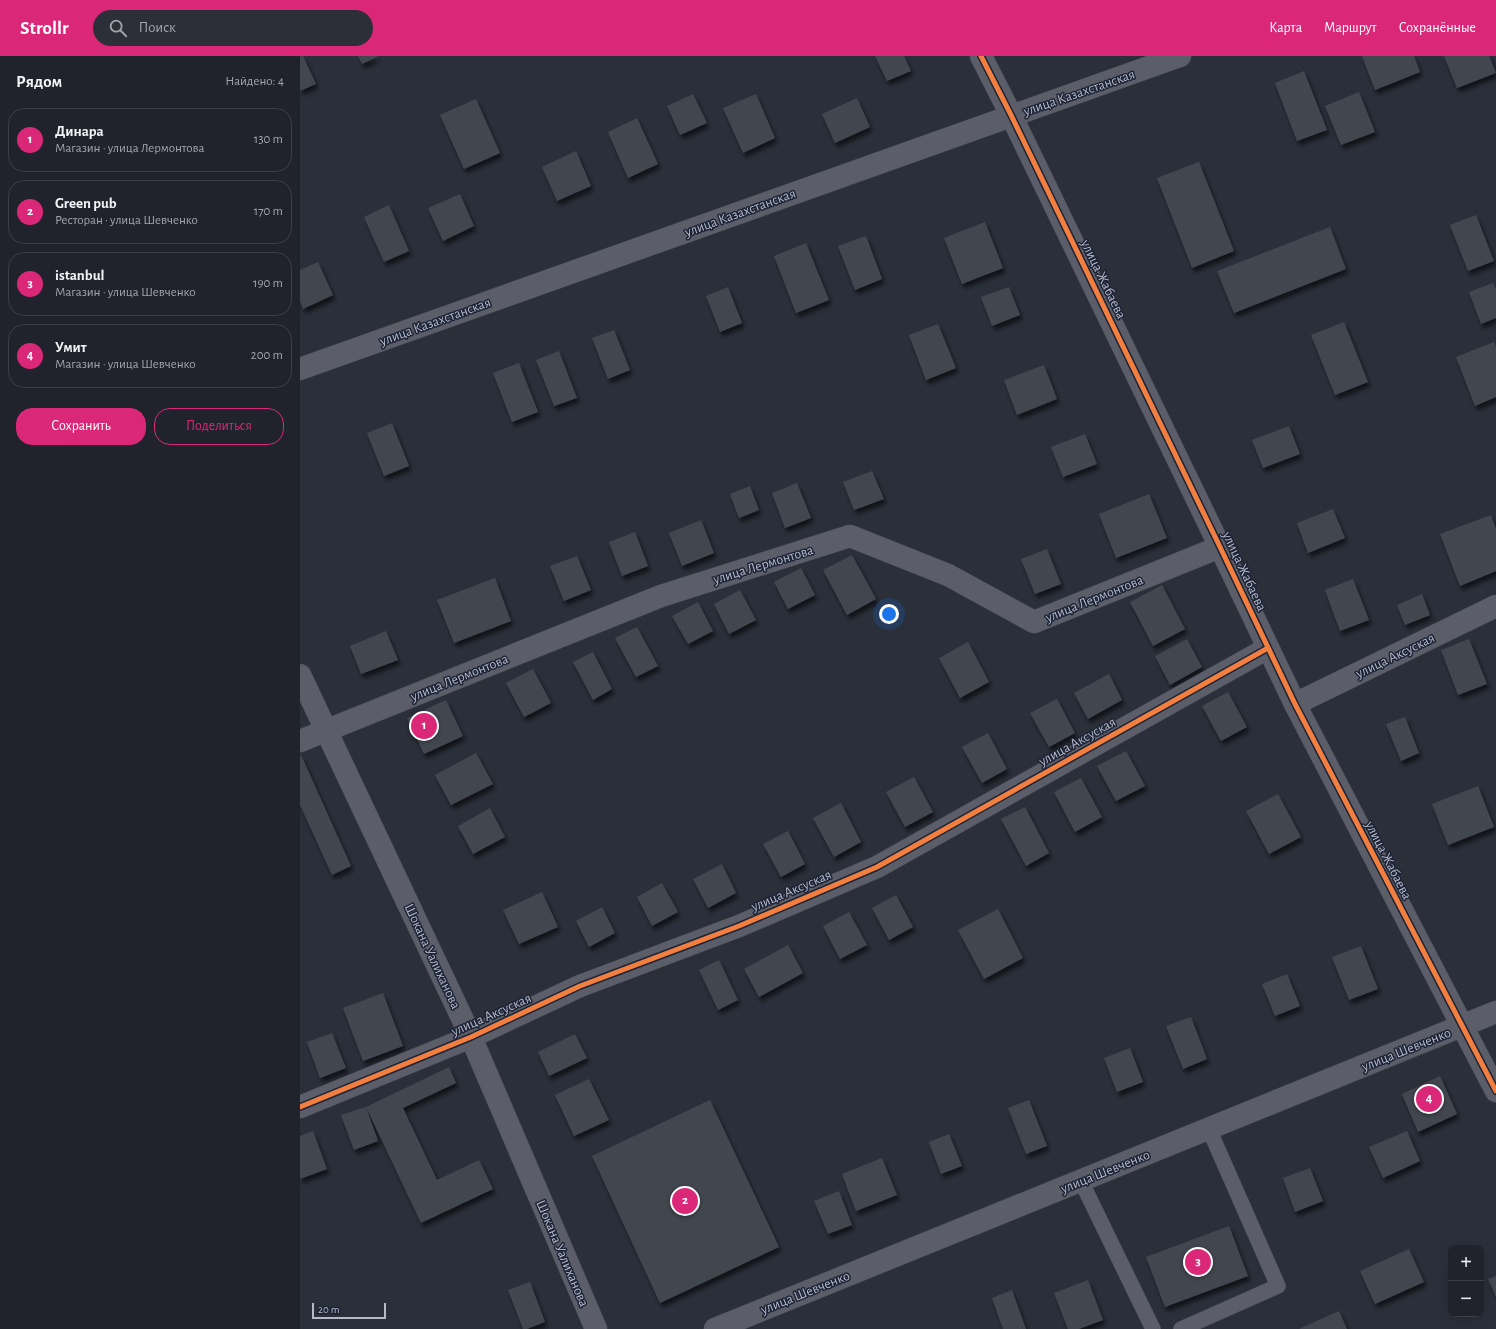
<!DOCTYPE html>
<html lang="ru">
<meta charset="utf-8">
<style>
:root{--surface:#20232c;--page:#2d2f38;--text:#f1f3f6;--muted:#a2a4a9;--line:#3d4048;--accent:#db2777}
body{margin:0;font-family:"Alegreya Sans",sans-serif;background:var(--page);color:var(--text)}
.controls{position:absolute;right:12px;bottom:12px;display:grid;overflow:hidden;border-radius:8px;box-shadow:0 4px 16px #0002}
.controls button{width:36px;height:36px;display:grid;place-items:center;padding:0;border:0;border-bottom:1px solid var(--line);background:var(--surface);color:var(--text);font:20px sans-serif}
.scale{position:absolute;left:12px;bottom:10px;width:74px;box-sizing:border-box;padding-left:4px;border:2px solid #b5bacb;border-top:0;font-size:11px;line-height:14px;white-space:nowrap;color:#b5bacb;-webkit-text-stroke:3px #1d2435;paint-order:stroke}
.you{position:absolute;left:589px;top:558px;width:14px;height:14px;margin:-10px;border:3px solid #fff;border-radius:50%;background:#1a73e8;box-shadow:0 0 0 6px #1a73e833}
.badge{display:grid;place-items:center;width:26px;height:26px;border-radius:50%;background:var(--accent);color:#fff;font-size:13px;font-weight:700}
.pin{position:absolute;translate:-50% -50%;border:2px solid #fff;box-shadow:0 1px 4px #0006}
.list{margin:0;padding:0;list-style:none}
h2{display:flex;justify-content:space-between;align-items:center;height:52px;margin:0;padding:0 16px;font-size:17px}
h2 small{font-size:13px;font-weight:400;color:var(--muted)}
.list li{display:grid;grid-template-columns:26px 1fr auto;gap:12px;align-items:center;box-sizing:border-box;height:64px;margin:0 8px 8px;padding:0 8px;border:1px solid var(--line);border-radius:16px}
.list b{display:block;font-size:15px;white-space:nowrap}
.list p{margin:0;font-size:13px;white-space:nowrap;color:var(--muted)}
.list em{font-size:13px;font-style:normal;color:var(--muted)}
.actions{display:flex;gap:8px;padding:12px 16px}
.actions a{flex:1;padding:9px 0;border:1px solid var(--accent);border-radius:16px;text-align:center;font-size:14px;color:var(--accent)}
.actions .main{background:var(--accent);color:#fff}
.icon{flex:none;width:22px;height:22px;fill:none;stroke:currentColor;stroke-width:2;stroke-linecap:round;stroke-linejoin:round}
.map{position:relative;flex:none;width:1196px;height:1273px;overflow:hidden}
header{display:flex;align-items:center;gap:24px;box-sizing:border-box;height:56px;padding:0 20px;background:var(--accent);color:#fff}
header strong{font-size:19px}
nav{display:flex;gap:22px;margin-inline-start:auto;font-size:14px}
.search{width:280px;height:36px;background:var(--page);display:flex;align-items:center;gap:10px;box-sizing:border-box;padding:0 14px;border-radius:22px;color:var(--muted);font-size:15px}
main{display:flex}
aside{flex:1;background:var(--surface)}
.map>svg:first-child{display:block}
</style>
<header>
<strong>Strollr</strong>
<div class="search"><svg class="icon" aria-label="search" viewBox="0 0 24 24"><circle cx="10" cy="10" r="6"/><path d="M15 15l6 6"/></svg>Поиск</div>
<nav><a>Карта</a><a>Маршрут</a><a>Сохранённые</a></nav>
</header>
<main>
<aside>
<h2>Рядом<small>Найдено: 4</small></h2>
<ul class="list">
<li><span class="badge">1</span><div><b>Динара</b><p>Магазин · улица Лермонтова</p></div><em>130 m</em></li>
<li><span class="badge">2</span><div><b>Green pub</b><p>Ресторан · улица Шевченко</p></div><em>170 m</em></li>
<li><span class="badge">3</span><div><b>istanbul</b><p>Магазин · улица Шевченко</p></div><em>190 m</em></li>
<li><span class="badge">4</span><div><b>Умит</b><p>Магазин · улица Шевченко</p></div><em>200 m</em></li>
</ul>
<div class="actions"><a class="main">Сохранить</a><a>Поделиться</a></div>
</aside>
<div class="map">
<svg width="1196" height="1273" viewBox="0 0 1196 1273">
<defs>
<filter id="shadow"><feDropShadow dx="2.5" dy="4.5" stdDeviation="2" flood-color="#0009"/></filter>
</defs>
<rect width="100%" height="100%" fill="#2a2f3a"/>
<path fill="#434750" filter="url(#shadow)" d="M0 0H3L16 28 0 35Z
M58 0H79L62 8Z
M575 0H604L611 15 587 25Z
M1062 0H1114L1120 16 1075 34Z
M1144 0H1189L1196 17 1157 32Z
M1004 15 1027 74 997 85 975 27Z
M1059 36 1075 76 1041 89 1025 50Z
M393 38 407 67 380 79 367 50Z
M456 38 475 82 443 97 423 52Z
M557 42 570 71 535 87 522 58Z
M176 43 200 97 164 113 140 59Z
M337 62 358 108 328 122 308 76Z
M276 95 291 130 257 145 242 111Z
M899 106 934 195 892 212 857 122Z
M160 138 174 170 143 185 128 152Z
M89 149 109 195 84 206 64 161Z
M1176 159 1194 205 1168 215 1150 169Z
M685 166 703 212 662 228 644 182Z
M1030 171 1046 213 934 257 917 215Z
M566 180 582 223 555 234 538 190Z
M506 187 529 244 496 257 474 200Z
M18 206 33 239 3 253 0 245V214Z
M1193 227 1196 233V262L1181 268 1169 236Z
M428 231 442 267 420 276 406 240Z
M709 231 720 259 692 270 681 241Z
M1044 266 1068 326 1035 339 1011 279Z
M638 268 656 312 626 324 609 279Z
M314 274 330 314 308 323 292 282Z
M1194 286 1196 291V341L1175 350 1156 301Z
M259 295 277 342 254 350 236 304Z
M219 307 238 356 212 366 193 317Z
M744 309 757 343 717 359 704 324Z
M92 367 109 410 84 420 67 377Z
M989 370 1000 398 963 412 952 384Z
M785 378 797 408 763 421 751 391Z
M572 415 584 443 554 454 543 426Z
M497 427 511 462 485 472 472 437Z
M450 430 459 454 439 462 430 438Z
M849 438 867 482 816 502 799 458Z
M1033 453 1045 482 1008 497 997 467Z
M1191 459 1196 473V515L1160 530 1140 478Z
M401 464 414 497 382 510 369 477Z
M335 476 348 510 322 520 309 486Z
M747 493 761 528 735 538 721 503Z
M552 499 576 543 547 559 523 514Z
M277 500 291 534 264 545 250 510Z
M501 512 515 539 488 553 474 526Z
M195 522 211 565 154 587 137 544Z
M1053 523 1069 564 1040 575 1025 534Z
M862 529 885 573 853 590 830 546Z
M440 534 456 564 429 578 414 548Z
M1122 538 1130 559 1105 569 1097 549Z
M398 546 413 575 388 588 372 560Z
M337 571 358 610 336 621 315 582Z
M86 575 98 604 61 618 50 590Z
M887 583 902 611 870 629 855 600Z
M1169 583 1187 628 1158 639 1141 594Z
M668 586 689 626 660 642 639 602Z
M293 596 312 633 293 644 273 606Z
M233 613 251 647 224 661 206 627Z
M809 618 822 644 788 663 774 637Z
M928 636 947 671 921 685 902 650Z
M757 643 775 677 749 691 730 657Z
M146 644 163 680 124 698 107 662Z
M1105 661 1119 697 1101 705 1086 668Z
M688 677 707 713 682 727 662 691Z
M826 695 845 730 816 745 797 710Z
M176 697 193 728 151 749 135 719Z
M1 699 51 810 32 819 0 749V700Z
M614 721 633 756 605 771 586 736Z
M781 722 802 761 775 776 754 736Z
M1178 730 1194 771 1148 789 1132 748Z
M978 738 1001 781 969 798 946 755Z
M541 747 561 786 534 801 513 762Z
M725 751 749 797 726 810 701 763Z
M190 752 205 781 173 798 158 770Z
M488 775 505 808 481 821 463 788Z
M422 808 436 837 408 852 393 823Z
M362 827 378 856 352 870 337 841Z
M242 836 258 871 219 888 203 854Z
M596 839 613 871 589 884 572 852Z
M302 851 315 877 289 891 276 865Z
M698 853 723 902 684 923 658 874Z
M549 856 567 889 540 903 523 870Z
M488 889 503 917 459 941 444 913Z
M1061 890 1078 933 1049 944 1032 901Z
M419 904 438 944 418 954 399 914Z
M987 918 1000 950 975 960 962 928Z
M83 937 103 990 63 1005 43 952Z
M891 961 907 1003 883 1013 866 970Z
M32 977 46 1012 20 1022 7 986Z
M275 978 287 1002 249 1020 238 996Z
M830 992 843 1026 817 1036 804 1002Z
M149 1011 156 1027 103 1052 137 1124 179 1104 193 1133 121 1167 66 1051Z
M1140 1020 1157 1058 1118 1076 1102 1038Z
M289 1023 309 1064 274 1080 255 1039Z
M410 1044 479 1191 360 1247 292 1100Z
M729 1044 747 1090 726 1098 708 1052Z
M66 1051 78 1085 54 1094 41 1059Z
M13 1075 27 1113 0 1123V1080Z
M1107 1075 1120 1105 1083 1122 1069 1091Z
M649 1078 662 1110 641 1118 629 1086Z
M582 1102 597 1139 556 1155 542 1118Z
M1010 1112 1023 1145 995 1156 983 1122Z
M539 1135 552 1169 528 1178 514 1145Z
M929 1170 948 1220 865 1251 846 1201Z
M1109 1193 1124 1226 1075 1248 1060 1215Z
M1196 1220V1241L1188 1223Z
M788 1224 803 1264 779 1273H768L754 1237Z
M230 1226 245 1266 227 1273H223L208 1234Z
M712 1234 726 1273H703L692 1242Z
M1039 1255 1047 1273H999Z"/>
<g fill="none" stroke-linecap="round" stroke-linejoin="round">
<g stroke="#474a53" stroke-width="16">
<path id="service" d="M781 1125 853 1273
M881 1273 978 1230 909 1073"/>
</g>
<g stroke="#474a53" stroke-width="23">
<path id="minor" d="M0 313 880 0
M995 648 1196 550
M0 685 361 540 550 480 648 519 734 566 920 491
M0 1051 171 981 280 930 439 870 577 811 968 592
M415 1273 1196 956"/>
</g>
<g stroke="#474a53" stroke-width="23">
<path id="tertiary" d="M681 0 711 59 920 491 995 648 1196 1035
M0 619 171 981 296 1273"/>
</g>
<use href="#service" stroke="#5b5e68" stroke-width="15"/>
<use href="#minor" stroke="#5b5e68" stroke-width="22"/>
<use href="#tertiary" stroke="#5b5e68" stroke-width="22"/>
<g stroke="#1d2435" stroke-width="8">
<path id="cycleway" d="M681 0 711 59 920 491 995 648 1196 1035
M0 1051 171 981 280 930 439 870 577 811 968 592"/>
</g>
<use href="#cycleway" stroke="#f27e40" stroke-width="5"/>
</g>
<g text-anchor="middle" stroke-width="3" stroke-linejoin="round" paint-order="stroke">
<g font-size="14" fill="#b5bacb" stroke="#1d2435">
<text transform="translate(779 36) rotate(-19)" y="5">улица Казахстанская</text>
<text transform="translate(440 156) rotate(-20)" y="5">улица Казахстанская</text>
<text transform="translate(804 223) rotate(64)" y="5">улица Жабаева</text>
<text transform="translate(135 265) rotate(-20)" y="5">улица Казахстанская</text>
<text transform="translate(463 508) rotate(-17)" y="5">улица Лермонтова</text>
<text transform="translate(945 515) rotate(65)" y="5">улица Жабаева</text>
<text transform="translate(794 542) rotate(-22)" y="5">улица Лермонтова</text>
<text transform="translate(1095 599) rotate(-26)" y="5">улица Аксуская</text>
<text transform="translate(159 621) rotate(-22)" y="5">улица Лермонтова</text>
<text transform="translate(777 685) rotate(-29)" y="5">улица Аксуская</text>
<text transform="translate(1089 804) rotate(63)" y="5">улица Жабаева</text>
<text transform="translate(491 834) rotate(-23)" y="5">улица Аксуская</text>
<text transform="translate(133 900) rotate(65)" y="5">Шокана Уалиханова</text>
<text transform="translate(191 958) rotate(-24)" y="5">улица Аксуская</text>
<text transform="translate(1106 993) rotate(-22)" y="5">улица Шевченко</text>
<text transform="translate(805 1115) rotate(-22)" y="5">улица Шевченко</text>
<text transform="translate(263 1197) rotate(67)" y="5">Шокана Уалиханова</text>
<text transform="translate(505 1236) rotate(-22)" y="5">улица Шевченко</text>
</g>
</g>
</svg>
<div class="controls">
<button>+</button>
<button>−</button>
</div>
<div class="scale">20 m</div>
<div class="you"></div>
<div class="pin badge" style="left:124px;top:670px">1</div>
<div class="pin badge" style="left:385px;top:1145px">2</div>
<div class="pin badge" style="left:898px;top:1206px">3</div>
<div class="pin badge" style="left:1129px;top:1043px">4</div>
</div>
</main>
